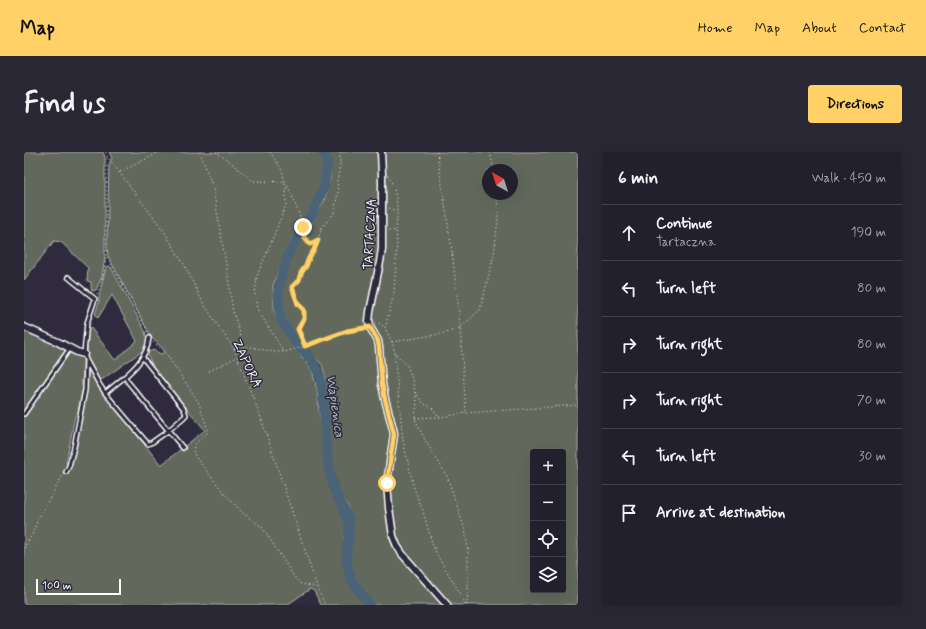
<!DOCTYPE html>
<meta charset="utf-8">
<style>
:root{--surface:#23202e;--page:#2b2836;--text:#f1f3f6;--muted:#a3a3aa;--line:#403e4a;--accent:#ffd166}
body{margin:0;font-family:Mynerve,sans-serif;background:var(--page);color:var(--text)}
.controls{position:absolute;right:12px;bottom:12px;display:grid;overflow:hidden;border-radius:4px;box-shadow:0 4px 16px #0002}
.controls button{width:36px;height:36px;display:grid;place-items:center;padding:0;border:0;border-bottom:1px solid var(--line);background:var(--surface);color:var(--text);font:20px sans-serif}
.compass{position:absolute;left:458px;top:12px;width:36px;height:36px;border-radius:50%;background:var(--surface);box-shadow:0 4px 16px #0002;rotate:321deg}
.scale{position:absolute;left:12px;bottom:10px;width:85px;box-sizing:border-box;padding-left:4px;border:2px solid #fff;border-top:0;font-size:11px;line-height:14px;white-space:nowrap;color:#fff;-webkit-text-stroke:3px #2f2a3d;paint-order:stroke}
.stop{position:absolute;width:12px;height:12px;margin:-9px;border:3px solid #ffd166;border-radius:50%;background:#fff}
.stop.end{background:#ffd166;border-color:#fff;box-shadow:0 1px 4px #0008}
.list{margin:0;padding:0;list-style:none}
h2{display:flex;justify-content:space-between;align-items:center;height:52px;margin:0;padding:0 16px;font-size:17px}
h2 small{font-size:13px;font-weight:400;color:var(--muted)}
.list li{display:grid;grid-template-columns:26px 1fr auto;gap:12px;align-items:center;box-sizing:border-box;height:56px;padding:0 16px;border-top:1px solid var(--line)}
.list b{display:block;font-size:15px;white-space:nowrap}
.list p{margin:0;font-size:13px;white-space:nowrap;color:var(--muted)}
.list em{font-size:13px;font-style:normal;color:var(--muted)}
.icon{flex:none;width:22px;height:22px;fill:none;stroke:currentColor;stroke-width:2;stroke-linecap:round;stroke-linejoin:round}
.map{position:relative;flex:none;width:554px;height:453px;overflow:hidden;border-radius:4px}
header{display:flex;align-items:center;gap:24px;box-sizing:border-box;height:56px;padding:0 20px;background:var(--accent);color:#111}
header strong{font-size:19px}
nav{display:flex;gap:22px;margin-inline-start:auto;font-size:14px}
.intro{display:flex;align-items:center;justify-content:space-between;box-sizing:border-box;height:96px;padding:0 24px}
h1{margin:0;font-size:28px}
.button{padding:10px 18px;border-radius:4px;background:var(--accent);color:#111;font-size:14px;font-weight:700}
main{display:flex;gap:24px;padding:0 24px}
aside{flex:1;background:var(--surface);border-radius:4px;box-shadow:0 4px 16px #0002}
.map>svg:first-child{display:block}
</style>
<header>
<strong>Map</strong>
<nav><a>Home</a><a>Map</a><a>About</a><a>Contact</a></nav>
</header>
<div class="intro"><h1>Find us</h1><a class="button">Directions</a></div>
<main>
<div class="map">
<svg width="554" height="453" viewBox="0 0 554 453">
<rect width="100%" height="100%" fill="#2f2a3d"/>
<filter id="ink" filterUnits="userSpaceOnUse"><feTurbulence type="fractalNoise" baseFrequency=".025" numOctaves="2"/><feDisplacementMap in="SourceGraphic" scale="8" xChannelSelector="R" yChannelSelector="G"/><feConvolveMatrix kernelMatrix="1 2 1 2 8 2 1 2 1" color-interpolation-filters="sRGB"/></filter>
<g filter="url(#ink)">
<path fill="#62695c" stroke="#b0b4ae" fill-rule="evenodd" d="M0 0H79L81 5V105L78 125 72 138 68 139 67 136V130L63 129 64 116 37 90 30 89 0 128Z
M85 0H296L299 10 296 34 286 58 269 84 259 104 249 134 250 155 253 169 265 188 288 218 293 238 296 267 301 303 303 322 308 339 318 358 321 370 319 407 325 429 332 439 343 453H297L290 439 286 437 263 453H0V265L46 200 47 199 57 203 59 206V225L58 227V233L59 235 53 264H51L42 311 47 313C56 281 61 248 63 215L64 214 72 232 137 313 181 278 131 219 124 203 125 200 129 198 137 202 141 199 127 185 124 179 87 110 84 104 83 95 85 12 88 6Z
M303 0H356V97L344 160 353 192 368 278 364 316 367 385 422 453H352L339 440 330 428 327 418 326 406 329 381 328 368 324 354 314 338 310 322 305 283 301 223 298 213 272 184 261 166 258 142 260 126 265 107 276 85 287 73 300 49 306 27V11Z
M359 0H554V453H425L388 411 371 389 365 340 371 283 362 247 350 178 348 171V162L358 110ZM464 18H488V42H464ZM509 300H539V438H509Z
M84 114 87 115 121 179 123 188 119 201 117 200 76 229 67 215 63 206V180L64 176H67L91 208 113 189 88 143 74 166 71 162 75 150V143L82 115Z
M0 178 9 181 42 197 43 199 0 261Z"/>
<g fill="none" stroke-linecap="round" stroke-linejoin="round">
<path stroke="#4c6376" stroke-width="10" d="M300 0 303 10 300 34 289 61 278 77 263 105 257 125 254 142 257 168 275 195 285 204 290 212 296 224 300 252 301 282 306 322 311 340 320 357 325 369V381L322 405 324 416 327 428 346 453"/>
<g stroke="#fff" stroke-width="6">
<path id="service" d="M62 208 74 230 81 241C99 226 123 211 125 186
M101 225 104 230 159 296
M81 241 124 292 127 291 144 279 160 265 162 263 160 257 119 206
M0 262 46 196
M42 320 45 314 50 295 61 238 62 208 60 202 62 180 63 171 71 147 44 125"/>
</g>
<g stroke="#fff" stroke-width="9">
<path id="minor" d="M357 0 358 22V97L356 110 346 160 345 169 346 175 354 189 355 195 358 232 361 247 369 277 370 282 363 331 365 356 369 384 373 394 379 403 423 453
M0 175 34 190 53 200 60 202"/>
</g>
<path stroke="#fff" stroke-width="1" stroke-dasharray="1 3" stroke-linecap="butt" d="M82 0 83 4 95 20 140 79 162 116 179 151 210 197 237 266 293 435 301 453
M176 0 189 36 203 118 209 160 218 188 217 191 210 197
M192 0 205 9 229 29 261 30C267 39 281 74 280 85L286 92 294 88 298 75 310 61 314 40 313 29 316 13V0
M246 0 258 18 262 36V53L250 83 233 124 231 142 233 157 260 200
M413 0 428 99 435 161 442 261
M466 0 470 18
M96 20 136 0
M364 23C374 42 374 58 372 78
M365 56 373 59
M365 78 372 79 373 90 370 141 361 176 368 190 371 201V209L379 289 390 336 399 359 408 391 413 403 436 441 441 453
M83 105 123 178 124 183
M73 142C79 126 83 112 82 95L83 4
M351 171H355L360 175
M129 190 143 203 174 249 184 278 182 283 175 288 170 294 169 300 173 307 201 342 219 361 238 375 271 426 277 432 292 435
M368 190 422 181 436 176 456 158 470 103 474 66 473 42
M281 193 274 177 280 167V158L274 152 268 135 275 129 277 121 283 114 285 106 290 98 294 89
M211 197 219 195H227L250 200H260L283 194 298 187 323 179 341 176
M372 202 383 213 387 223 393 249 391 267 401 288 423 324 441 378 444 397V443L442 453
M185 219 213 205
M391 240 399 251 408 256 415 265
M391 266 416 265 442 261 554 253
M0 396 8 383 14 367 39 323"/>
<use href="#service" stroke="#2f2a3d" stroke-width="3"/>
<use href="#minor" stroke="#2f2a3d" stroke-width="6"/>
</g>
</g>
<g fill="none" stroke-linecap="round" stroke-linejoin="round" filter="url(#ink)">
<path stroke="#ffd166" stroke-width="5" d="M279 75 281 80 280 85 286 92 294 88 290 98 285 106 282 114 277 121 275 128 268 135 274 152 280 158V167L274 177 281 194 323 179 346 175 354 189 355 195 358 232 361 247 369 278 370 282 363 331"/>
</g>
<g text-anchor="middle" stroke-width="3" stroke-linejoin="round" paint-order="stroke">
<g font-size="13" fill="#fff" stroke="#2f2a3d">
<text transform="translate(345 82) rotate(-87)" y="5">TARTACZNA</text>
<text transform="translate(224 211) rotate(65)" y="5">ZAPORA</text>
</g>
<g font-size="14" font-style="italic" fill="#aeb9c1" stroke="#2f2a3d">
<text transform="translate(312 254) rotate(82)" y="5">Wapienica</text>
</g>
</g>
</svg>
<div class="controls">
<button>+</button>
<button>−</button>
<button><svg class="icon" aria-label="locate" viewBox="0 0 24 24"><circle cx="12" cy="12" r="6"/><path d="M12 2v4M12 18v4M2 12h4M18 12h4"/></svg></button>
<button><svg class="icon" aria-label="layers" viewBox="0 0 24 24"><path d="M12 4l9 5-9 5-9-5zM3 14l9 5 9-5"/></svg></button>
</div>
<svg class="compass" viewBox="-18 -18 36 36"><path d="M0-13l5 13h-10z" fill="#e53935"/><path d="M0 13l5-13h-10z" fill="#a3a3aa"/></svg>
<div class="scale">100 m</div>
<div class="stop" style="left:363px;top:331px"></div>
<div class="stop end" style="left:279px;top:75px"></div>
</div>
<aside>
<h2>6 min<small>Walk · 450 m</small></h2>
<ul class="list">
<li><svg class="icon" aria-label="ahead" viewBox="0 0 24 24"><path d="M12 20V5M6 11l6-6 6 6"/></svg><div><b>Continue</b><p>Tartaczna</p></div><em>190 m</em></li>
<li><svg class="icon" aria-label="left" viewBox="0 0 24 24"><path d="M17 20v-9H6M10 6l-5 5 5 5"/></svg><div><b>Turn left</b></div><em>80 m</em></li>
<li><svg class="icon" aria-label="right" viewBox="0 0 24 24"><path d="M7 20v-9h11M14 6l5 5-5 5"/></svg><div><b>Turn right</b></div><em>80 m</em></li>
<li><svg class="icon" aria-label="right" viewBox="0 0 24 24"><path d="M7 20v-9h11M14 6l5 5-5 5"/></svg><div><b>Turn right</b></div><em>70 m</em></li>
<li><svg class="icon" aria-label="left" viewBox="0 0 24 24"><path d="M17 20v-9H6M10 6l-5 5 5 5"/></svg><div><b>Turn left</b></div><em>30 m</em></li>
<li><svg class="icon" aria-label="arrive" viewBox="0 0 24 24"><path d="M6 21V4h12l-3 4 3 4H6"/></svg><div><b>Arrive at destination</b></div></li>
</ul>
</aside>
</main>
